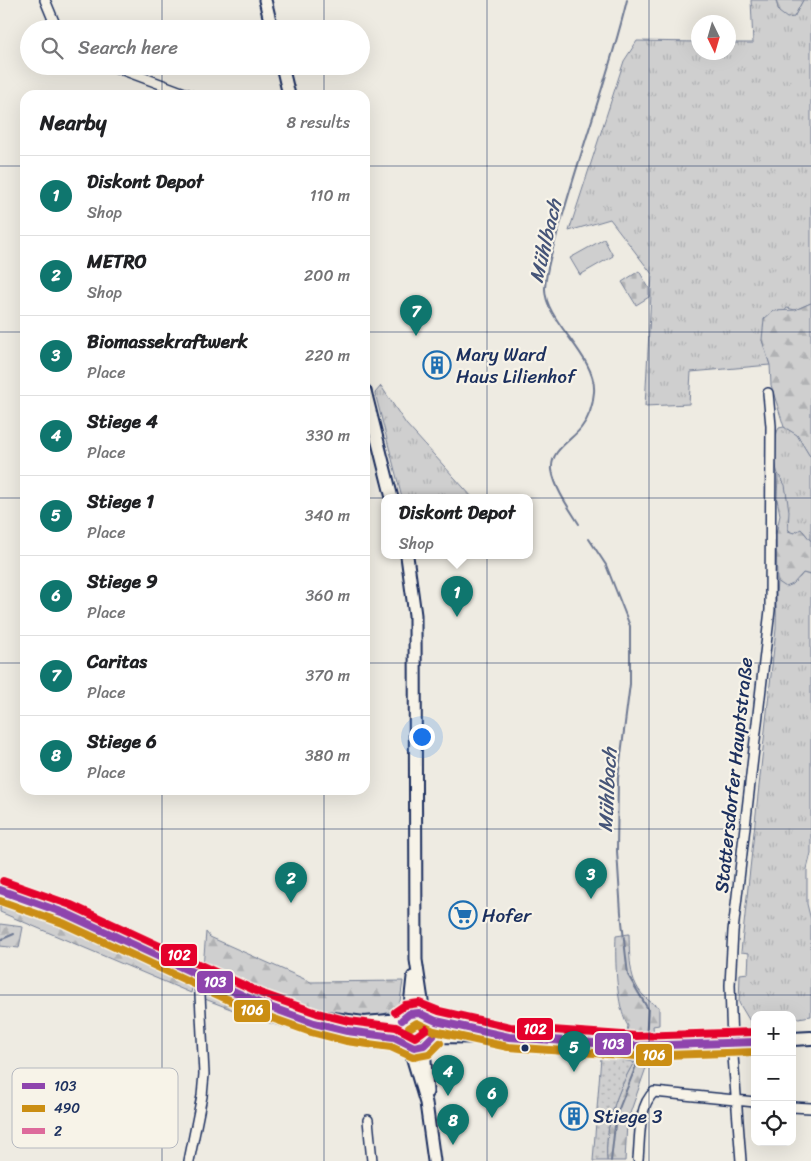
<!DOCTYPE html>
<meta charset="utf-8">
<style>
:root{--surface:#fff;--page:#f2f2f2;--text:#202124;--muted:#757577;--line:#e0e0e0;--accent:#0f766e}
body{margin:0;font-family:Sriracha,sans-serif;background:var(--page);color:var(--text)}
.controls{position:absolute;right:15px;bottom:15px;display:grid;overflow:hidden;border-radius:10px;box-shadow:0 5px 20px #0002}
.controls button{width:45px;height:45px;display:grid;place-items:center;padding:0;border:0;border-bottom:1px solid var(--line);background:var(--surface);color:var(--text);font:25px sans-serif}
.compass{position:absolute;left:691px;top:15px;width:45px;height:45px;border-radius:50%;background:var(--surface);box-shadow:0 5px 20px #0002;rotate:175deg}
.you{position:absolute;left:421px;top:736px;width:18px;height:18px;margin:-12px;border:4px solid #fff;border-radius:50%;background:#1a73e8;box-shadow:0 0 0 8px #1a73e833}
.badge{display:grid;place-items:center;width:32px;height:32px;border-radius:50%;background:var(--accent);color:#fff;font-size:16px;font-weight:700}
.pin{position:absolute;translate:-50% -41px;filter:drop-shadow(0 1px 2px #0008)}
.pin::after{content:'';position:absolute;top:26px;width:18px;height:15px;background:inherit;clip-path:polygon(0 0,100% 0,50% 100%)}
.popup{position:absolute;left:381px;top:494px;width:152px;height:65px;box-sizing:border-box;display:grid;place-content:center;border-radius:10px;background:var(--surface);filter:drop-shadow(0 1px 4px #0005);font-size:16px;white-space:nowrap;color:var(--muted)}
.popup b{font-size:19px;color:var(--text)}
.popup::after{content:'';position:absolute;left:50%;top:100%;margin-left:-10px;border:10px solid transparent;border-top-color:var(--surface)}
.list{margin:0;padding:0;list-style:none}
h2{display:flex;justify-content:space-between;align-items:center;height:65px;margin:0;padding:0 20px;font-size:21px}
h2 small{font-size:16px;font-weight:400;color:var(--muted)}
.list li{display:grid;grid-template-columns:32px 1fr auto;gap:15px;align-items:center;box-sizing:border-box;height:80px;padding:0 20px;border-top:1px solid var(--line)}
.list b{display:block;font-size:19px;white-space:nowrap}
.list p{margin:0;font-size:16px;white-space:nowrap;color:var(--muted)}
.list em{font-size:16px;font-style:normal;color:var(--muted)}
.icon{flex:none;width:28px;height:28px;fill:none;stroke:currentColor;stroke-width:2;stroke-linecap:round;stroke-linejoin:round}
.map{position:relative;flex:none;width:811px;height:1161px;overflow:hidden}
.search{position:absolute;background:var(--surface);box-shadow:0 5px 20px #0002;left:20px;top:20px;width:350px;height:55px;display:flex;align-items:center;gap:12px;box-sizing:border-box;padding:0 18px;border-radius:28px;color:var(--muted);font-size:19px}
.panel{position:absolute;background:var(--surface);box-shadow:0 5px 20px #0002;left:20px;top:90px;width:350px;height:705px;border-radius:15px}
.map>svg:first-child{display:block}
</style>
<div class="map">
<svg width="811" height="1161" viewBox="0 0 811 1161">
<defs>
<pattern id="grass-tufts" width="24" height="20" patternUnits="userSpaceOnUse" patternTransform="scale(1.25)"><rect width="24" height="20" fill="#cfcfcf"/><path d="M3 7l-1-3M5 7V3M7 7l1-3M15 17l-1-3M17 17v-4M19 17l1-3" fill="none" stroke="#b1b2b4"/></pattern>
<pattern id="forest-firs" width="22" height="20" patternUnits="userSpaceOnUse" patternTransform="scale(1.25)"><rect width="22" height="20" fill="#cfcfcf"/><path d="M5 1l3.5 6h-7zM16 11l3.5 6h-7z" fill="#b1b2b4"/></pattern>
<pattern id="cemetery-stones" width="16" height="16" patternUnits="userSpaceOnUse" patternTransform="scale(1.25)"><rect width="16" height="16" fill="#cfcfcf"/><path d="M2 7V4a2 2 0 0 1 4 0v3zM10 15v-3a2 2 0 0 1 4 0v3z" fill="#b1b2b4"/></pattern>
<pattern id="park-dots" width="8" height="8" patternUnits="userSpaceOnUse" patternTransform="scale(1.25)"><rect width="8" height="8" fill="#cfcfcf"/><path d="M2 2h.1M6 6h.1" fill="none" stroke="#b1b2b4" stroke-width="1.8" stroke-linecap="round"/></pattern>
</defs>
<rect width="100%" height="100%" fill="#eeebe2"/>
<filter id="ink" filterUnits="userSpaceOnUse"><feTurbulence type="fractalNoise" baseFrequency=".02" numOctaves="2"/><feDisplacementMap in="SourceGraphic" scale="10" xChannelSelector="R" yChannelSelector="G"/><feConvolveMatrix kernelMatrix="1 2 1 2 8 2 1 2 1" color-interpolation-filters="sRGB"/></filter>
<g filter="url(#ink)">
<path fill="url(#grass-tufts)" stroke="#757f96" d="M751 0H776L779 12 794 17 803 0H811V303L795 310 787 308 762 340 770 365 691 372 689 404 645 406 652 274 610 219 569 231 624 61 637 41 698 42V52H728L729 43H753Z
M381 386 406 424 473 498H402L375 393Z
M784 427 797 434 811 458V541L803 531 792 533 787 528C788 514 788 502 785 488 784 483 779 479 778 474 774 464 773 436 779 428Z
M803 573 811 575V853L807 869V904L811 920V1016L792 1019V1015H755V1029H751V1023L739 1003 740 974 748 973 749 953 741 952 776 629C777 613 775 598 777 581L786 586 800 577Z
M406 1030a10 10 0 1 1 20 0a10 10 0 1 1-20 0Z"/>
<path fill="url(#forest-firs)" stroke="#757f96" d="M776 0H803L794 17 787 18 779 12Z
M811 303V458L797 435 784 427 771 385 770 365 762 340 764 319 773 311 795 310Z
M778 474 785 485 789 511 788 531 794 533 801 529 811 541V575L803 573 793 584 786 587 777 581 776 534 780 515 777 499Z
M0 899 27 907 186 977 193 983 191 993 0 912Z
M0 924 23 927 19 948 0 946Z
M206 932 210 937 311 982 403 981 400 1001 395 1010 369 1019 339 1017 301 1010 258 996 203 967Z
M629 934C630 965 628 991 659 1007V1025L653 1026 654 1037 649 1042H625L628 1026C616 1007 615 959 616 936Z
M206 990 343 1038 377 1042 376 1050C313 1039 265 1023 205 999Z
M634 1062H648L627 1122 625 1161H607C604 1127 617 1091 634 1062Z"/>
<path fill="url(#cemetery-stones)" stroke="#757f96" d="M639 271 649 288V297L636 305 622 282Z"/>
<path fill="url(#park-dots)" stroke="#757f96" d="M601 1057 634 1062C617 1091 604 1127 607 1161H593Z"/>
<path fill="#cfcfcf" stroke="#757f96" d="M604 239 613 256 580 275 570 258Z"/>
<g fill="none" stroke-linecap="round" stroke-linejoin="round">
<path stroke="#6e7992" stroke-width="2" d="M579 524C569 508 555 489 552 470 550 450 571 441 581 428 589 418 593 405 594 392 597 356 544 321 545 288 547 262 557 236 564 211 584 140 610 71 627 0
M589 539 606 565 630 626V684L618 778 617 851 621 913 628 975 648 1009 646 1040
M0 940 14 934
M611 1161 616 1116 642 1051"/>
<g stroke="#1b2f5e" stroke-width="12">
<path id="minor" d="M45 0 57 29
M112 66 190 95
M792 1107 811 1108
M368 1120 372 1161
M638 1159C640 1140 638 1106 654 1092L755 1102
M189 1161 202 1096 204 1074 199 975
M741 1161 732 1043 730 985 733 931 770 610 771 426 768 393"/>
</g>
<g stroke="#1b2f5e" stroke-width="15">
<path id="secondary" d="M265 0 272 29
M282 66 289 95
M365 391 392 498
M407 556 415 615 416 960 424 1014
M409 1014 413 977
M424 1045 427 1092
M409 1046 426 1103 434 1161"/>
</g>
<g stroke="#1b2f5e" stroke-width="16">
<path id="primary" d="M0 890 67 914 259 1003 314 1023 347 1031 376 1034 402 1039
M400 1030a17 17 0 1 1 34 0a17 17 0 1 1-34 0Z
M318 1017 364 1023 402 1020
M430 1020 477 1030
M433 1036 509 1037 637 1046 755 1042
M792 1039 811 1038"/>
</g>
<use href="#minor" stroke="#f7f3e8" stroke-width="9"/>
<use href="#secondary" stroke="#f7f3e8" stroke-width="11"/>
<use href="#primary" stroke="#f7f3e8" stroke-width="12"/>
<g stroke="#f7f3e8" stroke-width="11">
<path id="bus-1" d="M0 890 67 914 259 1003 314 1023 347 1031 394 1037 414 1047 424 1045 433 1036
M402 1020 409 1014 419 1013 436 1021 509 1037 637 1046 755 1042"/>
</g>
<g stroke="#f7f3e8" stroke-width="11">
<path id="bus-2" d="M0 901 63 923 255 1012 311 1032 346 1041 391 1047 413 1057 429 1054 440 1043
M409 1028 417 1023 434 1031 508 1047 636 1056 755 1052"/>
</g>
<g stroke="#f7f3e8" stroke-width="11">
<path id="bus-3" d="M3 881 71 905 263 994 317 1013 349 1021 396 1027 415 1037 426 1029
M395 1012 405 1005 419 1003 439 1011 510 1027 637 1036 755 1032"/>
</g>
<use href="#bus-1" stroke="#8e44ad" stroke-width="8"/>
<use href="#bus-2" stroke="#cb8e13" stroke-width="8"/>
<use href="#bus-3" stroke="#e4002b" stroke-width="8"/>
</g>
</g>
<path fill="none" stroke="#1b2f5e" stroke-width="1" stroke-opacity="0.55" d="M162 0V29M324 0V29M487 0V1161M649 0V1161M162 66V95M324 66V95M0 166H25M365 166H811M0 332H25M365 332H811M0 498H25M365 498H811M0 663H25M365 663H811M162 790V1161M324 790V1161M0 829H811M0 995H811"/>
<defs>
<g id="building-ring" transform="scale(1.4375)"><circle r="9.5" fill="#f7f3e8" stroke="#1f6fb2" stroke-width="1.5"/><path d="M-4-6H4V6H1V3H-1V6H-4ZM-2.5-4.3h1.7v1.8h-1.7ZM.8-4.3h1.7v1.8H.8ZM-2.5-1h1.7V.8h-1.7ZM.8-1h1.7V.8H.8Z" fill="#1f6fb2"/></g>
<g id="supermarket-ring" transform="scale(1.4375)"><circle r="9.5" fill="#f7f3e8" stroke="#1f6fb2" stroke-width="1.5"/><path d="M-6-5.5h2.5l.6 2H6L4.5 2H-2.5L-4.4-4H-6ZM-1.5 3.2a1.3 1.3 0 1 0 .1 0ZM3 3.2a1.3 1.3 0 1 0 .1 0Z" fill="#1f6fb2"/></g>
</defs>
<g fill-rule="evenodd">
<use href="#building-ring" x="437" y="365"/>
<use href="#supermarket-ring" x="463" y="915"/>
<use href="#building-ring" x="574" y="1116"/>
</g>
<circle fill="#1b2f5e" stroke="#f7f3e8" stroke-width="2" cx="525" cy="1048" r="4.5"/>
<g text-anchor="middle" stroke-width="4.5" stroke-linejoin="round" paint-order="stroke">
<g font-size="19" fill="#1b2f5e" stroke="#f7f3e8" text-anchor="start">
<text x="456" y="361">Mary Ward<tspan x="456" dy="22">Haus Lilienhof</tspan></text>
<text x="482" y="922">Hofer</text>
<text x="593" y="1123">Stiege 3</text>
</g>
<g font-size="19" fill="#1b2f5e" stroke="#f7f3e8">
<text transform="translate(733 775) rotate(-84)" y="7">Stattersdorfer Hauptstraße</text>
</g>
<g font-size="20" font-style="italic" fill="#455478" stroke="#f7f3e8">
<text transform="translate(545 241) rotate(-77)" y="7">Mühlbach</text>
<text transform="translate(607 790) rotate(-87)" y="7">Mühlbach</text>
</g>
</g>
<rect x="12" y="1068" width="166" height="80" rx="8" fill="#f7f3e8" stroke="#b5b8bf" stroke-width="1"/>
<rect x="22" y="1083" width="23" height="6" fill="#8e44ad"/>
<rect x="22" y="1105" width="23" height="7" fill="#cb8e13"/>
<rect x="22" y="1128" width="23" height="6" fill="#dd6a9b"/>
<g font-size="14" fill="#1b2f5e">
<text x="54" y="1091">103</text>
<text x="54" y="1113">490</text>
<text x="54" y="1136">2</text>
</g>
<g stroke="#f7f3e8" stroke-width="2">
<rect x="160" y="943" width="38" height="24" rx="5" fill="#e4002b"/>
<rect x="196" y="970" width="38" height="24" rx="5" fill="#8e44ad"/>
<rect x="233" y="999" width="38" height="24" rx="5" fill="#cb8e13"/>
<rect x="516" y="1017" width="38" height="24" rx="5" fill="#e4002b"/>
<rect x="594" y="1032" width="38" height="24" rx="5" fill="#8e44ad"/>
<rect x="635" y="1043" width="38" height="24" rx="5" fill="#cb8e13"/>
</g>
<g font-size="14" text-anchor="middle" font-weight="bold" fill="#fff">
<text x="179" y="960">102</text>
<text x="215" y="987">103</text>
<text x="252" y="1015">106</text>
<text x="535" y="1034">102</text>
<text x="613" y="1049">103</text>
<text x="654" y="1060">106</text>
</g>
</svg>
<div class="controls">
<button>+</button>
<button>−</button>
<button><svg class="icon" aria-label="locate" viewBox="0 0 24 24"><circle cx="12" cy="12" r="6"/><path d="M12 2v4M12 18v4M2 12h4M18 12h4"/></svg></button>
</div>
<svg class="compass" viewBox="-18 -18 36 36"><path d="M0-13l5 13h-10z" fill="#e53935"/><path d="M0 13l5-13h-10z" fill="#757577"/></svg>
<div class="you"></div>
<div class="pin badge" style="left:457px;top:617px">1</div>
<div class="popup"><b>Diskont Depot</b>Shop</div>
<div class="pin badge" style="left:291px;top:903px">2</div>
<div class="pin badge" style="left:591px;top:899px">3</div>
<div class="pin badge" style="left:448px;top:1096px">4</div>
<div class="pin badge" style="left:574px;top:1072px">5</div>
<div class="pin badge" style="left:492px;top:1118px">6</div>
<div class="pin badge" style="left:416px;top:336px">7</div>
<div class="pin badge" style="left:453px;top:1145px">8</div>
<div class="search"><svg class="icon" aria-label="search" viewBox="0 0 24 24"><circle cx="10" cy="10" r="6"/><path d="M15 15l6 6"/></svg>Search here</div>
<section class="panel">
<h2>Nearby<small>8 results</small></h2>
<ul class="list">
<li><span class="badge">1</span><div><b>Diskont Depot</b><p>Shop</p></div><em>110 m</em></li>
<li><span class="badge">2</span><div><b>METRO</b><p>Shop</p></div><em>200 m</em></li>
<li><span class="badge">3</span><div><b>Biomassekraftwerk</b><p>Place</p></div><em>220 m</em></li>
<li><span class="badge">4</span><div><b>Stiege 4</b><p>Place</p></div><em>330 m</em></li>
<li><span class="badge">5</span><div><b>Stiege 1</b><p>Place</p></div><em>340 m</em></li>
<li><span class="badge">6</span><div><b>Stiege 9</b><p>Place</p></div><em>360 m</em></li>
<li><span class="badge">7</span><div><b>Caritas</b><p>Place</p></div><em>370 m</em></li>
<li><span class="badge">8</span><div><b>Stiege 6</b><p>Place</p></div><em>380 m</em></li>
</ul>
</section>
</div>
